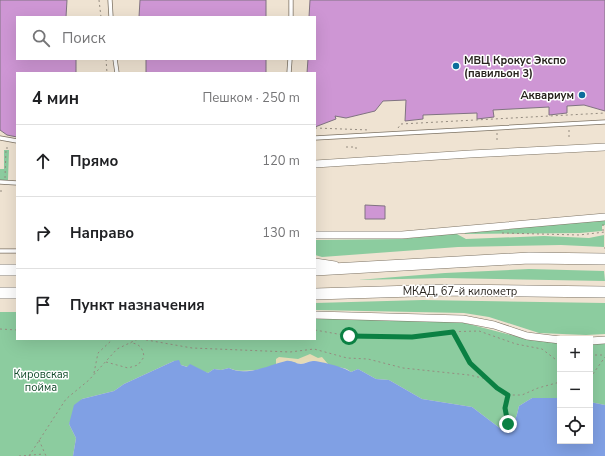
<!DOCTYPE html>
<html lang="ru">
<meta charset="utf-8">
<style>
:root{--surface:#fff;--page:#f2f2f2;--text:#202124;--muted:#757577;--line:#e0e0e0}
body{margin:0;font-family:"Nunito Sans",sans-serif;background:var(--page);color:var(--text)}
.controls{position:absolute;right:12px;bottom:12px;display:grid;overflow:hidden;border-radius:0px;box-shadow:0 4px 16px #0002}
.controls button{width:36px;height:36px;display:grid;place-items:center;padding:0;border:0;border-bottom:1px solid var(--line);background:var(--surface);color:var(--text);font:20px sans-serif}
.stop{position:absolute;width:12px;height:12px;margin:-9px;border:3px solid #0b8043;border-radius:50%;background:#fff}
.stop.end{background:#0b8043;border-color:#fff;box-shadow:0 1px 4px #0008}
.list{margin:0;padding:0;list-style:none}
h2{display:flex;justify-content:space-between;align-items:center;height:52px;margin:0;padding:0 16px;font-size:17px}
h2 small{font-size:13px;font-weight:400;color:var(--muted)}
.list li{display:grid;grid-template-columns:26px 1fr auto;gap:12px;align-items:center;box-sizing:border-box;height:72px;padding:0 16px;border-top:1px solid var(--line)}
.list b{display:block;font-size:15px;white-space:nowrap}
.list em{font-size:13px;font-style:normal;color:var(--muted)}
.icon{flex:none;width:22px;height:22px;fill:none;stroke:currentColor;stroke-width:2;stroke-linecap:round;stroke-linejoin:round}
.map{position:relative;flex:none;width:605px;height:456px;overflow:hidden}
.search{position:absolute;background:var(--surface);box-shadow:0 4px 16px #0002;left:16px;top:16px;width:300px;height:44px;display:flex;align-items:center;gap:10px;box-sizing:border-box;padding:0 14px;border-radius:0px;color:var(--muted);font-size:15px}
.panel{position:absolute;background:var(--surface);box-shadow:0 4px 16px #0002;left:16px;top:72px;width:300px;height:268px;border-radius:0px}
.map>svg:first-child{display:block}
</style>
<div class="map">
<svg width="605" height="456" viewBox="0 0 605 456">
<rect width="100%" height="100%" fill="#efe3d2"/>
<path fill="#8ccc9f" d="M4 150H9L8 180H0V169H4Z
M605 218V225L602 226V231L580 233 465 234 464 232Z
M455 233 466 239 544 236 589 238 604 235V247L561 245 458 247 322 257 315 255V240L403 239Z
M529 269 604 271 605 281 445 278 358 280 445 273Z
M423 300 605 303V334L586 335 539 333 489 317 464 313 315 310V303Z
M0 312H17V339H315V318L457 321 530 340 560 343V398H532L519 406C516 418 515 428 501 429L472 407 422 399 389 380 376 379 358 369 351 372C345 367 342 368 335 367 330 365 325 362 320 361 298 358 248 378 229 368L221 370 214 369 208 373 181 365 174 361 124 384 114 391 82 399 69 424 76 438 73 456H0Z
M605 343V405L590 402V344Z"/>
<path fill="#e5dbb6" d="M310 354 318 358 322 357 328 364 311 361 301 364 288 361 276 365V359L279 357 298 359Z"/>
<path fill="#80a0e4" d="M179 360 181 365 187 367 190 364 208 373 214 369 221 370 229 368C246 377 269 365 286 361 292 360 296 364 301 364 305 364 309 361 313 361 321 361 346 368 351 372L358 369 376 379 389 380 422 399 472 407 501 429C515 428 516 418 519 406L532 398H560V441H590V402L605 405V456H73L76 438 69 424 74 405 82 399 114 391 124 384 174 361Z"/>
<path fill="#ce96d4" stroke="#807381" d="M0 0H67L66 17H17V59H76V73H17V137L7 135 0 130Z
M140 0H266V17H139Z
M310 0H605V111L584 105 567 106V113L549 115V107L493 110 494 117 477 119V113L423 115V119L405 121 406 100 383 101 375 111 346 118 335 116 336 119 315 127V73H307L308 59H315V17H309Z
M146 59H266V73H146Z
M365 205 385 206V219H365Z"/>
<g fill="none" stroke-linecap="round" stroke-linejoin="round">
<g stroke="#7d7364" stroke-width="5">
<path id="service" d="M110 0 111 17
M291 17V0
M115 59 117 73
M289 73 290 59
M0 138 17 141
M315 138 605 122
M0 182 17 183
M0 251H17"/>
</g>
<g stroke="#7d7364" stroke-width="8">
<path id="minor" d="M315 164 470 154 605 147
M315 235H402L605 217
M315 262 335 265
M315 315 463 319 494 325 527 336 560 340
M590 341 605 340"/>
</g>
<g stroke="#7d7364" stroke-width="12">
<path id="trunk" d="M0 270H17
M315 270 529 258 605 259
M0 293H17
M315 294 447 290 605 292"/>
</g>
<path stroke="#958c80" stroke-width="1" stroke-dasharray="2 3" stroke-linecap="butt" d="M99 0 101 17
M106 59 107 73
M315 128 370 130
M398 128 401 124 605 113
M569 130V138
M497 133V142
M346 147H356V150
M5 178 6 148H8
M0 191H5
M603 224V231
M502 233 579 235 605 232
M604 248H605
M0 329 17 330
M315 330 349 336 412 337 440 332 479 331 516 344 542 349 555 359H560
M453 332 470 363 497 388 508 395H522L538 388 560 382
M141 339 192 348 290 352 314 349 347 358 368 359 403 368 469 375 487 379
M590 355H605
M106 362 128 368 138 365 144 357C143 348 139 343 130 343
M94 373 98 353 113 339
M590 378 605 357
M507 395 505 408 508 424
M39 440 46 456
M19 456 44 454
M29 456 66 399 89 380 117 349 138 339"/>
<use href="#service" stroke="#fff" stroke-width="3.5"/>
<use href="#minor" stroke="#fff" stroke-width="7"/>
<use href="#trunk" stroke="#fff" stroke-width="11"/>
</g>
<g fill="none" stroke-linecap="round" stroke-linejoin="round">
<path stroke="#0b8043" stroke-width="5" d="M349 336 412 337 453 332 470 363 497 388 508 395 505 408 508 424"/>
</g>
<g fill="#0c6d9b" stroke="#fff" stroke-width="1.5">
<circle cx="456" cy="66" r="4"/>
<circle cx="582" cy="95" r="4"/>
</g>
<g text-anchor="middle" stroke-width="3" stroke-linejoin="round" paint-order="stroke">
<g font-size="11" font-weight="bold" fill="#27231d" stroke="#fff" text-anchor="start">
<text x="464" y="64">МВЦ Крокус Экспо<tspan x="464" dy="13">(павильон 3)</tspan></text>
<text x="574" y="99" text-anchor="end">Аквариум</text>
</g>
<g font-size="11" fill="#27231d" stroke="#fff">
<text x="460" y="295">МКАД, 67-й километр</text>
</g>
<g font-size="11" fill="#124b2a" stroke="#fff">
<text x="41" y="378">Кировская<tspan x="41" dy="13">пойма</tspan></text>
</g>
</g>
</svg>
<div class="controls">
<button>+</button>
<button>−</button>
<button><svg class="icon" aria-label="locate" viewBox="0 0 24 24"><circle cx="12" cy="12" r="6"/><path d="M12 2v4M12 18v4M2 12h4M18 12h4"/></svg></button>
</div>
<div class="stop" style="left:349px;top:336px"></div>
<div class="stop end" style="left:508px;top:424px"></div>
<div class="search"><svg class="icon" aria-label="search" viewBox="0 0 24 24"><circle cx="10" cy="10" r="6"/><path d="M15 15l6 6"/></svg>Поиск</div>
<section class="panel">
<h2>4 мин<small>Пешком · 250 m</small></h2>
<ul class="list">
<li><svg class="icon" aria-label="ahead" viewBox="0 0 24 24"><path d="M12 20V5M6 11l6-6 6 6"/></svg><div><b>Прямо</b></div><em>120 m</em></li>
<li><svg class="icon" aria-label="right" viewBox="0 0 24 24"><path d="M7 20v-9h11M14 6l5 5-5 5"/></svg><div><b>Направо</b></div><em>130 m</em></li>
<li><svg class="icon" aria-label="arrive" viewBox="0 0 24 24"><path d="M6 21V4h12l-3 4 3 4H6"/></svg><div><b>Пункт назначения</b></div></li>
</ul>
</section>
</div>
